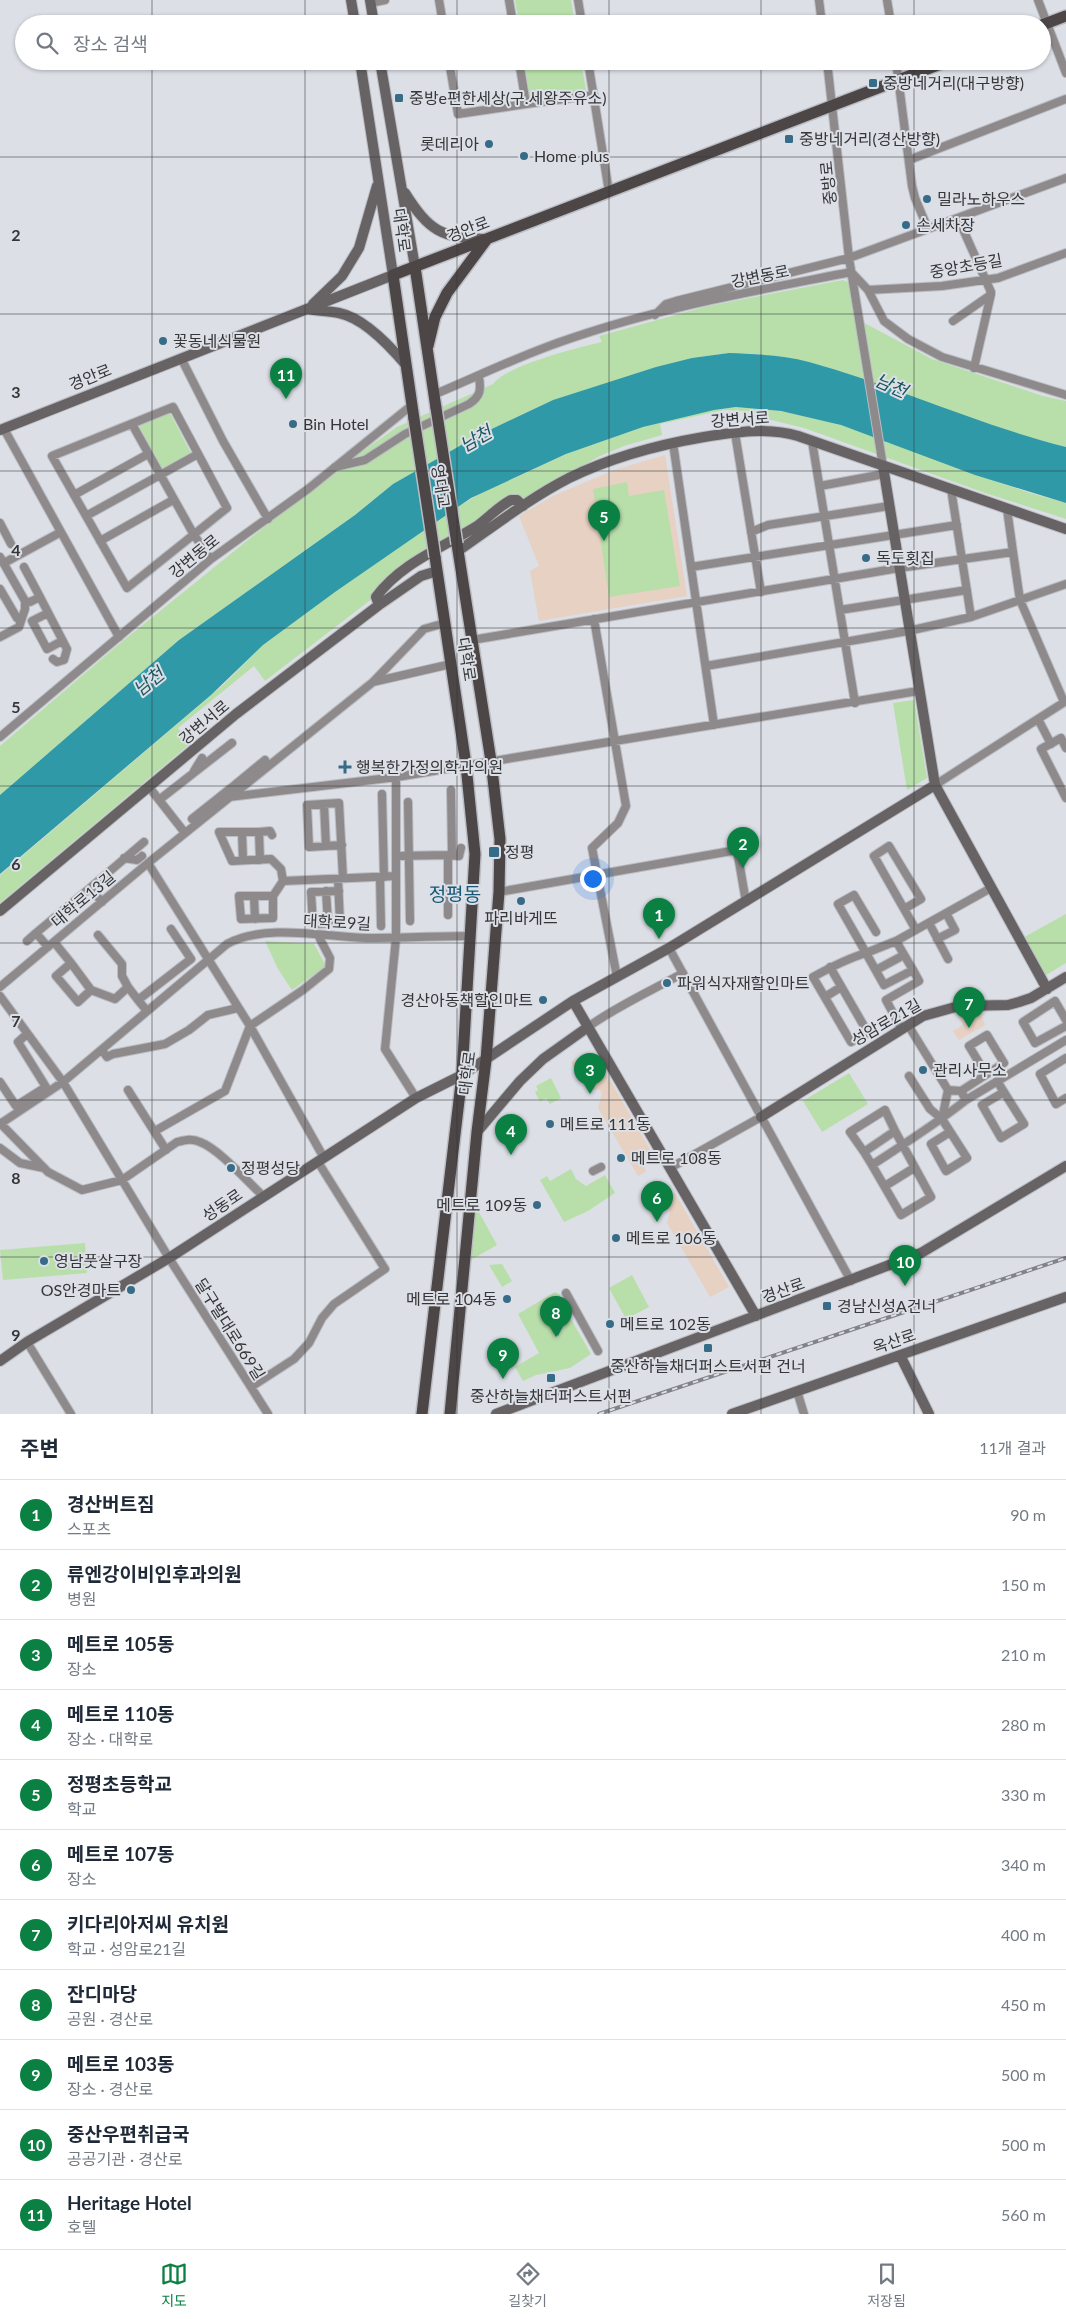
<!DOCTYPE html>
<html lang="ko">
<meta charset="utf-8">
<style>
:root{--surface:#fff;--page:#f2f2f3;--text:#1f2937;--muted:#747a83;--line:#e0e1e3;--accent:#0b8043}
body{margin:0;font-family:Lato,"Noto Sans KR",sans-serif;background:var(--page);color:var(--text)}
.you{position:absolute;left:592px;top:878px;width:18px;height:18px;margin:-12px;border:4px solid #fff;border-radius:50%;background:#1a73e8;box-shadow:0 0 0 8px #1a73e833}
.badge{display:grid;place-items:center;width:32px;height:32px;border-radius:50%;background:var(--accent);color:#fff;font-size:16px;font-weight:700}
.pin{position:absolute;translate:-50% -41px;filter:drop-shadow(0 1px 2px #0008)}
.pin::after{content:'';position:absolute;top:26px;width:18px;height:15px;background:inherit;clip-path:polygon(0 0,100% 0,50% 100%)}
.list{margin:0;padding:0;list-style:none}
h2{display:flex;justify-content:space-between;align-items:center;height:65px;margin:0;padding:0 20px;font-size:21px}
h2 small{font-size:16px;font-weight:400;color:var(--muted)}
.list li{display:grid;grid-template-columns:32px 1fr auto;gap:15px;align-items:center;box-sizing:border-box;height:70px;padding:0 20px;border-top:1px solid var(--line)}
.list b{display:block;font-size:19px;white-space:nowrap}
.list p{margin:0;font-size:16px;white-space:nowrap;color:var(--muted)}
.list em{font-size:16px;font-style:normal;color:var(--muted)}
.icon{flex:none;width:28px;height:28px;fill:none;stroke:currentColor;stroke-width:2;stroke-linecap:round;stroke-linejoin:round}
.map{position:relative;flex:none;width:1066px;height:1414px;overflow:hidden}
.search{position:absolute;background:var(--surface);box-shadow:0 1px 4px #0004;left:15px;right:15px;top:15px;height:55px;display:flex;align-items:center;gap:12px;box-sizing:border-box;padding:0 18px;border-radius:28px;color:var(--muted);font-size:19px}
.sheet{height:835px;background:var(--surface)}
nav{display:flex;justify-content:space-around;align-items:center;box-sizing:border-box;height:70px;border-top:1px solid var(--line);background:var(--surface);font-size:14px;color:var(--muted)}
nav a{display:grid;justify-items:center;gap:2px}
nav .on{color:var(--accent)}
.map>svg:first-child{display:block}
</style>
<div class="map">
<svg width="1066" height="1414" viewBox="0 0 1066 1414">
<rect width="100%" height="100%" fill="#dcdfe6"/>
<path fill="#e6d1c3" d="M665 455 687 596 539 621 530 571 539 566 519 516 553 496 614 470Z
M980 1012 985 1025 959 1040 953 1031 963 1025 956 1013Z
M588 1053 596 1056 651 1151 643 1161 646 1172 638 1176 598 1108 602 1093 600 1090H593L584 1086 571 1062Z
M654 1188 663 1195 675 1193 729 1287 710 1297 667 1223 670 1211 668 1208 655 1207 646 1192Z"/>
<path fill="#b8dfaa" d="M515 0H571L575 24H519Z
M524 61H581L586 90 530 98Z
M843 280 850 283 855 318 932 359 1043 396 1066 401V447L1020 435 808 362 755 354 729 353 693 358 553 400 477 436 393 484 355 515 179 640 0 795V746L118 645 326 477 397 427 493 384C507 365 577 348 602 342L599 336 708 306Z
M738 407C769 409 801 413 832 422 911 446 986 483 1066 503V519L985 493 804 428 763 418V412L724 410 660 424 662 435 624 446 600 456 504 510 469 535 407 572 265 681 254 666 178 728 191 743 0 903V875L223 685 263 645 330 595 452 511 479 494 571 452 652 424 711 410Z
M170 413 193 457 163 470 139 426Z
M627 482 629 496 664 490 680 586 609 597 593 489Z
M914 700 927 778 907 790 893 703Z
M1066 914V963L1038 980 1017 941Z
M265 941 314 944 326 966 292 990 278 969Z
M849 1073 868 1104 822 1132 803 1101Z
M551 1078 561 1098 550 1104 546 1098 540 1102 535 1092 538 1090 536 1086Z
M571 1169 576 1179 586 1186 605 1175 615 1193 588 1211 564 1222 540 1180 547 1176 550 1181Z
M475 1205 497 1245 469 1261Z
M85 1243 87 1273 3 1280 0 1250Z
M502 1264 512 1281 502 1287 489 1265Z
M632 1275 649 1307 626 1319 609 1288Z
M555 1292 560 1295 562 1311 569 1320 571 1319 591 1354 570 1368 536 1375 523 1381 515 1367 539 1353 518 1314Z"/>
<path fill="#3099a8" d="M729 353C755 354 783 355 809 362 896 386 978 425 1066 447V503L975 475 841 425 781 411 736 407 714 410 643 427 566 454 471 498 335 592 263 645 211 695 0 874V795L179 640 355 515 393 484 477 436 553 400 656 367 692 358Z
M550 1307 552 1312 559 1317 563 1326 558 1336 541 1315 542 1312Z"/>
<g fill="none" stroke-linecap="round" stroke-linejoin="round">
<g stroke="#bbbdc3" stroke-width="10">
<path id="street" d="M439 0 443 24
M509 0 513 24
M578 0 582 24
M819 0 822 24
M887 0 891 24
M1038 0 1066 73
M370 3 385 0
M449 61 458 114 526 104
M519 61 526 104 594 95
M588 61 609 192
M827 61 849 258 883 466
M896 61 912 186 915 198 928 229
M909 160 1066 99
M868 290 942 286 998 278 1066 253
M655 315 666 304 676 301 849 258 1066 178
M953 321 989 296 991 292 958 218
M181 358 223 441 268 519
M974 368 991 294
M433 395C476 377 519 356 563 341 656 308 755 291 851 272L868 290 884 321 908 339 942 357 1066 395
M173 407 227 508 127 588 52 456Z
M132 424 194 535 211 559
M4 429 119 637
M735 433 761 592
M812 441 855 703
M673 443 714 725
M335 467 365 460 405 434 469 404C481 396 481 390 479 376
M820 486 884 474
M951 489 971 617
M74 495 148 454
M86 516 198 454
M0 523 11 544
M751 532 768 525 889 506
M100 541 173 500
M1013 552 1020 600 1064 702
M0 557 25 601V609L19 627 0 637
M4 563 61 532
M24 567 40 597
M691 567 957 525
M0 589 17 618 21 621
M25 601 30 602 40 597 67 649 64 660 57 662 53 659
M840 610 967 590
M48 613 32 621 47 649 62 641
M594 619 626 806 618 823 592 848 617 977
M472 640 899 568 1013 552 1007 509
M706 666 908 631 971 617 1066 584
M373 682 424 629 445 623
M1038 719 1051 744
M0 737 211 559 308 489 412 405
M1066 748 1061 738 1041 749 1066 798
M194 771 202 758
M396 777V938L385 1049 416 1098
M935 785 1066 701
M149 787 185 833
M231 788 265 760
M382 794 384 877
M229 797 397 777 918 691
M159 800 232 743
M408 802 410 921
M324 804 326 846
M192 819 231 788 234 793
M242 832 243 860
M259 832 270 831 272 835
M342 845 309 847 307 805 339 803 343 878
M448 855 452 854 451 790
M448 855 459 856 461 848
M396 856 448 855V915
M124 858 137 860 142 856
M260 860 259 832H219L232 861 271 859 281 869 283 881 273 896V918L241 919 239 896H273
M148 863 250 1026 324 1158
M380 877 381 926
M338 879 340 923 313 924 311 892 339 891
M283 881 396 876
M326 891 328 923
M499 892 737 850 746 902
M254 896 255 919
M102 902 90 888 144 842
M904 909 921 899 889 846 874 856 916 930
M929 923 948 959
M98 935 122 964V976L128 987
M937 939 955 930 946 913
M27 941 36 933
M896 941 913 970 884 985 866 953 896 941 991 888
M54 942 71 963
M48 947 36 933 90 888
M669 948 851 1281
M830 967 868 1033 851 1042 813 977C831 967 846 959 866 953L838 904 854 895 876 932
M876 970 904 955
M0 987 148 863 373 682 451 664
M91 990 71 963 56 976 78 1002 91 990 115 999 128 987 138 1000
M0 996 63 1082 169 1258 268 1414
M825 997 841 987
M147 1011 138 1000 191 959 171 929
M1066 1020 1055 1001 1023 1022 1035 1043 1066 1026
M908 1025 948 1090 942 1119 967 1158 946 1171 931 1144 950 1132
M588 1027C617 1006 651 991 683 973
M901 1028 886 1000 919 981 913 970
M102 1050 107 1057 113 1054 165 1044 189 1030 208 1015 238 1008
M1066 1058 1040 1074 1056 1104 1066 1098
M909 1076 930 1109 942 1119
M997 1081 1024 1124 1001 1138 982 1105 1004 1092
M0 1082 16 1106 46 1087 18 1042 27 1034
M128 1090 166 1150
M961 1091 1004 1063 987 1035 969 1046 986 1074
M966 1100 1066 1040
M0 1123 48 1172 82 1190 122 1180 177 1142C185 1140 192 1138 200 1142 219 1149 247 1181 263 1196
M0 1124 63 1082 227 944C265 923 326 937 367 938 401 938 436 936 470 936
M155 1131 225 1091 250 1026 303 990 329 969 330 958 318 935
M0 1148 20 1163 44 1168
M864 1152 850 1132 885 1110 895 1131
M872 1165 864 1152 895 1131 931 1197 901 1215 872 1165C904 1144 936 1124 966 1100L961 1091 948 1090
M670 1168 761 1117
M593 1171 601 1167
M885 1186 914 1168
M566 1293 598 1351
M27 1342 71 1414
M251 1387 294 1359 309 1343 322 1318 334 1304 385 1269 318 1162
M797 1391 804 1414"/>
</g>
<g stroke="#bbbdc3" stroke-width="12">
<path id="secondary" d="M351 0 355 24
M370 0 374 24
M380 61 415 267
M405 193C429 231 441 238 486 239
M313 304 342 276 359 248 377 186
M308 309C318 311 329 311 339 313 364 318 390 346 406 365
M0 430 393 275 360 61
M458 551C494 526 530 498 569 478 612 457 657 445 704 437 735 432 767 427 798 436L1066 529
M379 605 376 597C401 563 442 548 477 526 488 518 498 507 511 500H517L523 506
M935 785 1047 989
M0 911 236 714 379 605 421 576 437 571
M573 1001 756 1316
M761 1117 923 1016 959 1006 1008 1005 1019 1002 1031 998 1066 977
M477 1132 520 1081 543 1059 588 1027
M900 1355 929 1414
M0 1361 27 1342 169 1258 416 1098 462 1075 573 1001 669 948 935 785 883 466
M496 1414 921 1253 1066 1166
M732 1414 1066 1297"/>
</g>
<g stroke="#bbbdc3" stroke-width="14">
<path id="primary" d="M1042 25 1066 16
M415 267 436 408
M428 346 435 317 447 293 487 239
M414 419 393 275 948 61
M422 1414 462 1075 475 854 466 765 435 557
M450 1414 477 1132 486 1060 499 892 500 839 491 761 457 544"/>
</g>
<use href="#street" stroke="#8e8a8b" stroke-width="8"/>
<use href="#secondary" stroke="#676263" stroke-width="10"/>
<use href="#primary" stroke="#4c4647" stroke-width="11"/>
<g stroke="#818387" stroke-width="4">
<path id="rail" d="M599 1414 1066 1258"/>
</g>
<use href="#rail" stroke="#dcdfe6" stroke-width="2" stroke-dasharray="5.5" stroke-linecap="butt"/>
<g stroke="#bbbdc3" stroke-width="14" stroke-linecap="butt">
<path id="primary-bridge" d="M436 408 457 544
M414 419 435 557"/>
</g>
<use href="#primary-bridge" stroke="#4c4647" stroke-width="11"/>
</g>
<path fill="none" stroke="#353638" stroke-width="1" stroke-opacity="0.55" d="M152 0V24M305 0V24M457 0V24M609 0V24M761 0V24M914 0V24M152 61V1414M305 61V1414M457 61V1414M609 61V1414M761 61V1414M914 61V1414M0 157H1066M0 314H1066M0 471H1066M0 628H1066M0 786H1066M0 943H1066M0 1100H1066M0 1257H1066"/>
<g fill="#366c87" stroke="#dcdfe6" stroke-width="2">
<rect x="868" y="78" width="10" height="10" rx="2.5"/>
<rect x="394" y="93" width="10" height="10" rx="2.5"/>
<rect x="784" y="134" width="10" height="10" rx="2.5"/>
<circle cx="489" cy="144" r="5"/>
<circle cx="524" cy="156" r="5"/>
<circle cx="927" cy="199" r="5"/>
<circle cx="906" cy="225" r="5"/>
<circle cx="163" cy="341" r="5"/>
<circle cx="293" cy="424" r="5"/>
<circle cx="866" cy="558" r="5"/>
<path d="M342.5 759.5h5v5h5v5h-5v5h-5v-5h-5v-5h5z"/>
<rect x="488" y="846" width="12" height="12" rx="2.5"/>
<circle cx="521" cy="901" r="5"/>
<circle cx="667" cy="983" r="5"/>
<circle cx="543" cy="1000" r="5"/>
<circle cx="923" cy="1070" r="5"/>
<circle cx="550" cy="1124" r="5"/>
<circle cx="621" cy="1158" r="5"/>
<circle cx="231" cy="1168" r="5"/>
<circle cx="537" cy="1205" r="5"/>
<circle cx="616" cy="1238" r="5"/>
<circle cx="44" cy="1261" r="5"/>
<circle cx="131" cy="1290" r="5"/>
<circle cx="507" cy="1299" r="5"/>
<rect x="822" y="1301" width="10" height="10" rx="2.5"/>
<circle cx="610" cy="1324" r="5"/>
<rect x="703" y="1343" width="10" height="10" rx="2.5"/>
<rect x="546" y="1373" width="10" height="10" rx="2.5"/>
</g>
<g text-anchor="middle" stroke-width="4" stroke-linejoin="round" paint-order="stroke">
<g font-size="16" fill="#353638" stroke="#dcdfe6" text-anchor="start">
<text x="883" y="89">중방네거리(대구방향)</text>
<text x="409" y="104">중방e편한세상(구.세왕주유소)</text>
<text x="799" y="145">중방네거리(경산방향)</text>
<text x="479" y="150" text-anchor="end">롯데리아</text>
<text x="534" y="162">Home plus</text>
<text x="937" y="205">밀라노하우스</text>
<text x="916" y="231">손세차장</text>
<text x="173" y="347">꽃동네식물원</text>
<text x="303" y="430">Bin Hotel</text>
<text x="876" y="564">독도횟집</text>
<text x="356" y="773">행복한가정의학과의원</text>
<text x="505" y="858">정평</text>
<text x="521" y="924" text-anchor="middle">파리바게뜨</text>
<text x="677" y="989">파워식자재할인마트</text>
<text x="533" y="1006" text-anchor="end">경산아동책할인마트</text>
<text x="933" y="1076">관리사무소</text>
<text x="560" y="1130">메트로 111동</text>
<text x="631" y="1164">메트로 108동</text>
<text x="241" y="1174">정평성당</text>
<text x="527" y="1211" text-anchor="end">메트로 109동</text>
<text x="626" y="1244">메트로 106동</text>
<text x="54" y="1267">영남풋살구장</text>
<text x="121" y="1296" text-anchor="end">OS안경마트</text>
<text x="497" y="1305" text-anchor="end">메트로 104동</text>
<text x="837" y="1312">경남신성A건너</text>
<text x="620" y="1330">메트로 102동</text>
<text x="708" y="1372" text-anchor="middle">중산하늘채더퍼스트서편 건너</text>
<text x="551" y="1402" text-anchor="middle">중산하늘채더퍼스트서편</text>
</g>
<g font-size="16" fill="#353638" stroke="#dcdfe6">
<text transform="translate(828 183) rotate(-96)" y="6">중방로</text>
<text transform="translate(468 229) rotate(-21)" y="6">경안로</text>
<text transform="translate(402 230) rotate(82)" y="6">대학로</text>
<text transform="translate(966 266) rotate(-10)" y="6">중앙초등길</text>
<text transform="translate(760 276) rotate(-11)" y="6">강변동로</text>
<text transform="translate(90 377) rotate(-22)" y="6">경안로</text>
<text transform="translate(740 419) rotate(-4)" y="6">강변서로</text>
<text transform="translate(441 486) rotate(81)" y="6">영대교</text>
<text transform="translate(194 556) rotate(-39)" y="6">강변동로</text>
<text transform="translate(467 659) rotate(81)" y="6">대학로</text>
<text transform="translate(204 722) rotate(-40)" y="6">강변서로</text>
<text transform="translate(83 899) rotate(-40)" y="6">대학로13길</text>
<text transform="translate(337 922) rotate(3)" y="6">대학로9길</text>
<text transform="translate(886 1022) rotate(-30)" y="6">성암로21길</text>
<text transform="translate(467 1073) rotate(-83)" y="6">대학로</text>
<text transform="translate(222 1205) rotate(-34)" y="6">성동로</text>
<text transform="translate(783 1290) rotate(-20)" y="6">경산로</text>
<text transform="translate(230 1329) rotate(58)" y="6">달구벌대로669길</text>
<text transform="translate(894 1341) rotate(-19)" y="6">옥산로</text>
</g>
<g font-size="18" font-style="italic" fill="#1c555e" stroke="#dcdfe6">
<text transform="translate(891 386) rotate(24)" y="6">남천</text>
<text transform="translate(476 439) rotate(-30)" y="6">남천</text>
<text transform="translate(149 682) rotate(-39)" y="6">남천</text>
</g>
<g font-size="19" fill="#145875" stroke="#dcdfe6">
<text x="455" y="901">정평동</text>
</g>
</g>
<g font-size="16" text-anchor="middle" font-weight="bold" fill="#353638" stroke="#dcdfe6" stroke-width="4" stroke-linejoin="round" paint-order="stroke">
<text x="16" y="241">2</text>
<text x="16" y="398">3</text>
<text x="16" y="556">4</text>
<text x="16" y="713">5</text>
<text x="16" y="870">6</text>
<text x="16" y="1027">7</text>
<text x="16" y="1184">8</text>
<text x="16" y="1341">9</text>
</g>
</svg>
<div class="you"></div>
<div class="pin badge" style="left:659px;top:939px">1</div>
<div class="pin badge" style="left:743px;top:868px">2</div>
<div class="pin badge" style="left:590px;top:1094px">3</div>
<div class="pin badge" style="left:511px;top:1155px">4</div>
<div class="pin badge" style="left:604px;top:541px">5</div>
<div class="pin badge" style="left:657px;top:1222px">6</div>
<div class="pin badge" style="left:969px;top:1028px">7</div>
<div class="pin badge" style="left:556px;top:1337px">8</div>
<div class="pin badge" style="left:503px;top:1379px">9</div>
<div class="pin badge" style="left:905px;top:1286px">10</div>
<div class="pin badge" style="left:286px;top:399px">11</div>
<div class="search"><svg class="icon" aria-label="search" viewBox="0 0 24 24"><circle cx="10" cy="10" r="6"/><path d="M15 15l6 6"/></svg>장소 검색</div>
</div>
<section class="sheet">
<h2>주변<small>11개 결과</small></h2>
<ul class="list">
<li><span class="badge">1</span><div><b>경산버트짐</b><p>스포츠</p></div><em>90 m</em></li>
<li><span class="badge">2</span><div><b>류엔강이비인후과의원</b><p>병원</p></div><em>150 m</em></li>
<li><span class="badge">3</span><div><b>메트로 105동</b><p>장소</p></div><em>210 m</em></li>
<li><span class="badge">4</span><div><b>메트로 110동</b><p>장소 · 대학로</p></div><em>280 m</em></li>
<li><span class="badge">5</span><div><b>정평초등학교</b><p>학교</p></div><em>330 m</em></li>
<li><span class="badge">6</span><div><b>메트로 107동</b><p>장소</p></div><em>340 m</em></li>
<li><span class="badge">7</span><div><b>키다리아저씨 유치원</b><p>학교 · 성암로21길</p></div><em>400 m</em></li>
<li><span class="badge">8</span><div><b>잔디마당</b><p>공원 · 경산로</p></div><em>450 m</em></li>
<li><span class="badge">9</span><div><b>메트로 103동</b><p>장소 · 경산로</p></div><em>500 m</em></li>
<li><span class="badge">10</span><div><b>중산우편취급국</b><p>공공기관 · 경산로</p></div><em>500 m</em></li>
<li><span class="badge">11</span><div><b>Heritage Hotel</b><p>호텔</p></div><em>560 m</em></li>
</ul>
</section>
<nav>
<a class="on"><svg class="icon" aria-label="map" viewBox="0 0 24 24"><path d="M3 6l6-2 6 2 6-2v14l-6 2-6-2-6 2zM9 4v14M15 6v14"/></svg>지도</a>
<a><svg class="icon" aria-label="directions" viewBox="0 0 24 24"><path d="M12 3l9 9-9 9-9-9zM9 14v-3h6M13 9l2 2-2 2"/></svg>길찾기</a>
<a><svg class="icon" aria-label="saved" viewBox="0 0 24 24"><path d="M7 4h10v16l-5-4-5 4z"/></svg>저장됨</a>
</nav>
